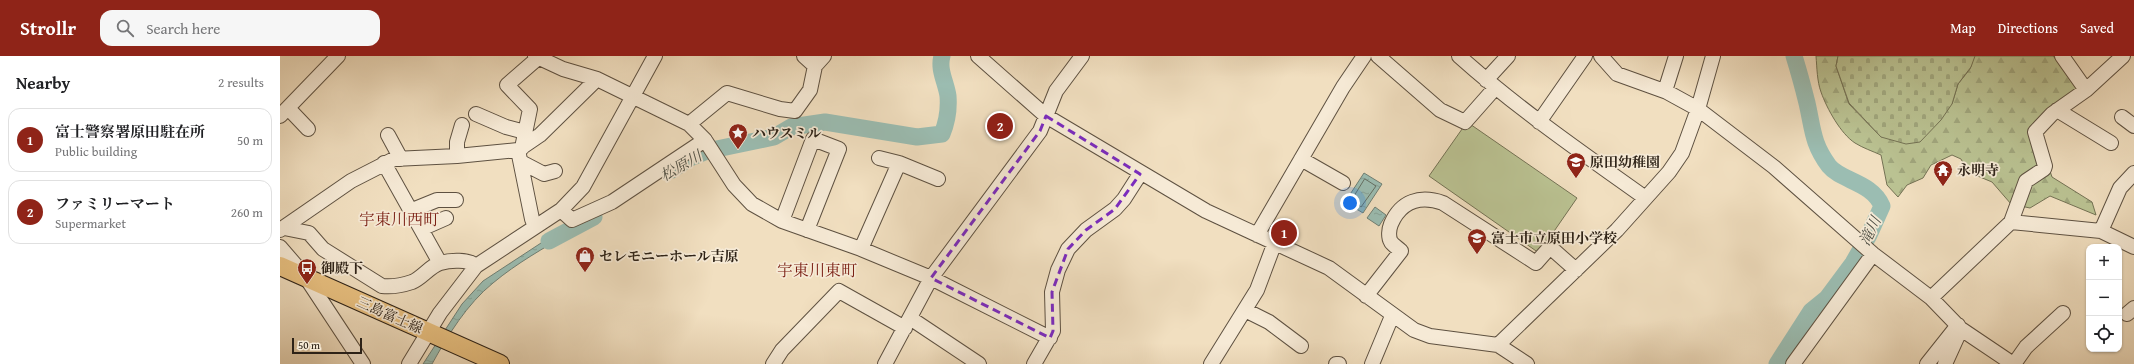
<!DOCTYPE html>
<meta charset="utf-8">
<style>
:root{--surface:#fff;--page:#f6f6f6;--text:#202124;--muted:#757577;--line:#e0e0e0;--accent:#8f2418}
body{margin:0;font-family:"Gentium Book Plus","Noto Serif JP",serif;background:var(--page);color:var(--text)}
.controls{position:absolute;right:12px;bottom:12px;display:grid;overflow:hidden;border-radius:8px;box-shadow:0 1px 3px #0004}
.controls button{width:36px;height:36px;display:grid;place-items:center;padding:0;border:0;border-bottom:1px solid var(--line);background:var(--surface);color:var(--text);font:20px sans-serif}
.scale{position:absolute;left:12px;bottom:10px;width:70px;box-sizing:border-box;padding-left:4px;border:2px solid #2d2217;border-top:0;font-size:11px;line-height:14px;white-space:nowrap;color:#2d2217;-webkit-text-stroke:3px #f6ead6;paint-order:stroke}
.you{position:absolute;left:1070px;top:147px;width:14px;height:14px;margin:-10px;border:3px solid #fff;border-radius:50%;background:#1a73e8;box-shadow:0 0 0 6px #1a73e833}
.badge{display:grid;place-items:center;width:26px;height:26px;border-radius:50%;background:var(--accent);color:#fff;font-size:13px;font-weight:700}
.pin{position:absolute;translate:-50% -50%;border:2px solid #fff;box-shadow:0 1px 4px #0006}
.list{margin:0;padding:0;list-style:none}
h2{display:flex;justify-content:space-between;align-items:center;height:52px;margin:0;padding:0 16px;font-size:17px}
h2 small{font-size:13px;font-weight:400;color:var(--muted)}
.list li{display:grid;grid-template-columns:26px 1fr auto;gap:12px;align-items:center;box-sizing:border-box;height:64px;margin:0 8px 8px;padding:0 8px;border:1px solid var(--line);border-radius:12px}
.list b{display:block;font-size:15px;white-space:nowrap}
.list p{margin:0;font-size:13px;white-space:nowrap;color:var(--muted)}
.list em{font-size:13px;font-style:normal;color:var(--muted)}
.icon{flex:none;width:22px;height:22px;fill:none;stroke:currentColor;stroke-width:2;stroke-linecap:round;stroke-linejoin:round}
.map{position:relative;flex:none;width:1854px;height:308px;overflow:hidden}
header{display:flex;align-items:center;gap:24px;box-sizing:border-box;height:56px;padding:0 20px;background:var(--accent);color:#fff}
header strong{font-size:19px}
nav{display:flex;gap:22px;margin-inline-start:auto;font-size:14px}
.search{width:280px;height:36px;background:var(--page);display:flex;align-items:center;gap:10px;box-sizing:border-box;padding:0 14px;border-radius:12px;color:var(--muted);font-size:15px}
main{display:flex}
aside{flex:1;background:var(--surface)}
.map>svg:first-child{display:block}
</style>
<header>
<strong>Strollr</strong>
<div class="search"><svg class="icon" aria-label="search" viewBox="0 0 24 24"><circle cx="10" cy="10" r="6"/><path d="M15 15l6 6"/></svg>Search here</div>
<nav><a>Map</a><a>Directions</a><a>Saved</a></nav>
</header>
<main>
<aside>
<h2>Nearby<small>2 results</small></h2>
<ul class="list">
<li><span class="badge">1</span><div><b>富士警察署原田駐在所</b><p>Public building</p></div><em>50 m</em></li>
<li><span class="badge">2</span><div><b>ファミリーマート</b><p>Supermarket</p></div><em>260 m</em></li>
</ul>
</aside>
<div class="map">
<svg width="1854" height="308" viewBox="0 0 1854 308">
<defs>
<pattern id="forest-firs" width="22" height="20" patternUnits="userSpaceOnUse"><rect width="22" height="20" fill="#bac292"/><path d="M5 1l3.5 6h-7zM16 11l3.5 6h-7z" fill="#a0a67d"/></pattern>
<pattern id="cemetery-stones" width="16" height="16" patternUnits="userSpaceOnUse"><rect width="16" height="16" fill="#bac292"/><path d="M2 7V4a2 2 0 0 1 4 0v3zM10 15v-3a2 2 0 0 1 4 0v3z" fill="#a0a67d"/></pattern>
<pattern id="water-ripples" width="26" height="14" patternUnits="userSpaceOnUse"><rect width="26" height="14" fill="#9bbdb2"/><path d="M2 4q2-2 4 0t4 0M15 11q2-2 4 0t4 0" fill="none" stroke="#86a298"/></pattern>
</defs>
<rect width="100%" height="100%" fill="#f1dfc0"/>
<filter id="stains"><feTurbulence type="fractalNoise" baseFrequency=".005" numOctaves="4"/><feColorMatrix values="0 0 0 0 .2 0 0 0 0 .09 0 0 0 0 .02 0 0 0 .5 -.17"/></filter>
<radialGradient id="worn" r=".72"><stop offset=".6" stop-color="#630" stop-opacity="0"/><stop offset="1" stop-color="#630" stop-opacity=".3"/></radialGradient>
<path fill="url(#forest-firs)" stroke="#747254" d="M1536 0H1558L1556 10 1569 48 1601 81 1672 48 1678 28 1690 13 1694 0H1773L1802 33 1759 83 1772 121 1812 146 1816 159 1770 140 1750 152 1731 148 1712 126 1688 116 1681 103 1672 99 1651 109 1643 122 1627 129 1618 141 1607 129 1601 99C1592 95 1583 92 1575 87 1561 78 1547 53 1541 36 1537 25 1537 12 1536 0Z"/>
<path fill="url(#cemetery-stones)" stroke="#747254" d="M1558 0H1695L1691 11 1678 28 1672 48 1661 64 1640 86 1626 88 1601 81 1569 47 1556 10Z"/>
<path fill="#bac292" stroke="#747254" d="M1187 66 1297 142 1259 197 1149 120Z"/>
<path fill="url(#water-ripples)" stroke="#6f7f74" d="M1084 117 1102 128 1083 157 1065 146Z
M1095 151 1106 159 1099 170 1087 162Z
M287 170 291 176C264 192 237 207 213 227 187 248 168 279 152 308H143L182 248 203 225Z"/>
<g fill="none" stroke-linecap="round" stroke-linejoin="round">
<path stroke="#647064" stroke-width="1" d="M1085 123 1096 130 1081 151 1072 144Z"/>
<path stroke="#9bbdb2" stroke-width="17" d="M392 114 408 103 427 95 494 81 511 71 545 66 637 81 662 78C667 66 669 53 668 40 666 26 658 14 662 0
M269 185 314 161
M1497 308 1531 255 1547 242 1573 207 1589 179 1602 150C1592 126 1561 125 1549 110 1532 87 1533 73 1527 47 1523 31 1519 16 1514 0"/>
<g stroke="#5e5141" stroke-width="16">
<path id="minor" d="M255 0 283 13 317 23 409 68 425 84 454 129 472 148 502 165 581 193 651 222 770 282
M524 0 535 10
M698 0 766 60 926 155 1049 212 1134 274 1150 280 1218 289 1247 308
M1098 0 1160 54 1185 66 1215 32
M1179 0C1237 52 1301 96 1364 141
M1321 0 1337 18 1387 36 1418 53 1494 111 1593 198 1651 242 1681 273 1733 308
M1782 0 1806 34
M1206 24 1228 0
M1385 35 1396 0
M8 52 28 73
M1777 54 1831 87
M196 58 226 71 245 76
M0 60 58 0
M1842 61 1854 70
M1259 66 1305 0
M409 68 447 37 500 53 515 55 530 34 535 10 544 0
M108 79 121 103
M242 92 250 53 227 29 258 2
M238 94 252 163 255 171
M177 100V86L182 69
M599 102 619 107 658 123
M1021 103 1063 127
M241 106 264 118 275 115
M104 107 160 207
M281 154 292 164 332 146 425 84
M130 155 157 144H176
M502 165 533 83 559 93 527 174
M1731 166 1821 175 1854 191
M4 172 29 177 43 193 102 230C111 231 123 229 132 226 142 222 150 210 160 207 170 204 189 203 196 210
M141 173 166 162
M0 174 71 125 114 103 177 100 238 94 260 79 317 23
M1821 175 1840 132 1854 117
M977 179 1063 31 1084 0
M0 191 25 220 83 308
M581 193 619 107
M1086 240 1121 195C1118 192 1113 189 1111 186 1108 181 1109 173 1111 168 1121 145 1140 139 1163 147L1256 207 1270 191 1296 214
M1651 242 1731 166 1746 125 1764 113 1765 110 1755 76 1772 58 1806 34 1843 0
M965 254 989 266 1021 290
M1847 258 1854 252
M630 262 699 308
M1218 289 1337 174 1389 116 1402 97 1418 53 1433 0
M129 308 160 257 196 210 281 154 303 131 375 0
M493 308 502 294 559 235 625 272
M605 308 651 222 760 75 776 35 802 0
M754 308 773 275 772 236 778 214 788 193 806 174 835 153 844 143 860 118
M931 308 977 234 995 186
M1056 308H1059
M1092 308 1112 260
M1513 308 1593 198
M1647 308 1678 269
M1665 308 1680 275
M1734 308 1746 291 1783 257"/>
</g>
<g stroke="#2d2217" stroke-width="20">
<path id="major" d="M0 210 220 308"/>
</g>
<use href="#minor" stroke="#f6ead6" stroke-width="14"/>
<use href="#major" stroke="#e8c080" stroke-width="18"/>
</g>
<path fill="none" stroke="#7b2cbf" stroke-width="3" stroke-dasharray="8 5" stroke-linejoin="round" d="M766 60 860 118 835 153 806 174 788 193 772 236 773 275 770 282 651 222 760 75Z"/>
<defs>
<g id="sight-pin" transform="scale(1)"><path d="M0 17L-7.5 6A9.5 9.5 0 1 1 7.5 6Z" fill="#8f2418" stroke="#f6ead6"/><path d="M0-6L1.8-2.2L6-1.7L2.9 1.2L3.7 5.4L0 3.3L-3.7 5.4L-2.9 1.2L-6-1.7L-1.8-2.2Z" fill="#fff"/></g>
<g id="school-pin" transform="scale(1)"><path d="M0 17L-7.5 6A9.5 9.5 0 1 1 7.5 6Z" fill="#8f2418" stroke="#f6ead6"/><path d="M0-5L7-2L0 1L-7-2ZM-4 1L0 2.5L4 1V4Q0 6-4 4Z" fill="#fff"/></g>
<g id="temple-pin" transform="scale(1)"><path d="M0 17L-7.5 6A9.5 9.5 0 1 1 7.5 6Z" fill="#8f2418" stroke="#f6ead6"/><path d="M0-6L5-2H3V0L6.5 2.5H4V6H1.5V3h-3V6H-4V2.5H-6.5L-3 0V-2H-5Z" fill="#fff"/></g>
<g id="shop-pin" transform="scale(1)"><path d="M0 17L-7.5 6A9.5 9.5 0 1 1 7.5 6Z" fill="#8f2418" stroke="#f6ead6"/><path d="M-5-2.5h2.3a2.7 3.5 0 0 1 5.4 0H5L5.5 6h-11ZM-1.5-2.5h3a1.5 2.3 0 0 0-3 0Z" fill="#fff"/></g>
<g id="bus-pin" transform="scale(1)"><path d="M0 17L-7.5 6A9.5 9.5 0 1 1 7.5 6Z" fill="#8f2418" stroke="#f6ead6"/><path d="M-5-6H5V4H4V6H2V4H-2V6H-4V4H-5ZM-3.5-4V0h7V-4ZM-3.5 1.2v1.5H-2V1.2ZM2 1.2v1.5H3.5V1.2Z" fill="#fff"/></g>
</defs>
<g fill-rule="evenodd">
<use href="#sight-pin" x="458" y="77"/>
<use href="#school-pin" x="1296" y="106"/>
<use href="#temple-pin" x="1663" y="114"/>
<use href="#school-pin" x="1197" y="182"/>
<use href="#shop-pin" x="305" y="200"/>
<use href="#bus-pin" x="27" y="212"/>
</g>
<g text-anchor="middle" stroke-width="3.5" stroke-linejoin="round" paint-order="stroke">
<g font-size="14" font-weight="bold" fill="#2d2217" stroke="#f6ead6" text-anchor="start">
<text x="472" y="82">ハウスミル</text>
<text x="1310" y="111">原田幼稚園</text>
<text x="1677" y="119">永明寺</text>
<text x="1211" y="187">富士市立原田小学校</text>
<text x="319" y="205">セレモニーホール吉原</text>
<text x="41" y="217">御殿下</text>
</g>
<g font-size="14" fill="#2d2217" stroke="#f6ead6">
<text transform="translate(110 259) rotate(24)" y="5">三島富士線</text>
</g>
<g font-size="15" font-style="italic" fill="#4e5046" stroke="#f6ead6">
<text transform="translate(401 110) rotate(-30)" y="5">松原川</text>
<text transform="translate(1590 175) rotate(-64)" y="5">滝川</text>
</g>
<g font-size="16" fill="#7a1f14" stroke="#f6ead6">
<text x="119" y="169">宇東川西町</text>
<text x="537" y="220">宇東川東町</text>
</g>
</g>
<rect width="100%" height="100%" filter="url(#stains)"/>
<rect width="100%" height="100%" fill="url(#worn)"/>
</svg>
<div class="controls">
<button>+</button>
<button>−</button>
<button><svg class="icon" aria-label="locate" viewBox="0 0 24 24"><circle cx="12" cy="12" r="6"/><path d="M12 2v4M12 18v4M2 12h4M18 12h4"/></svg></button>
</div>
<div class="scale">50 m</div>
<div class="you"></div>
<div class="pin badge" style="left:1004px;top:177px">1</div>
<div class="pin badge" style="left:720px;top:70px">2</div>
</div>
</main>
